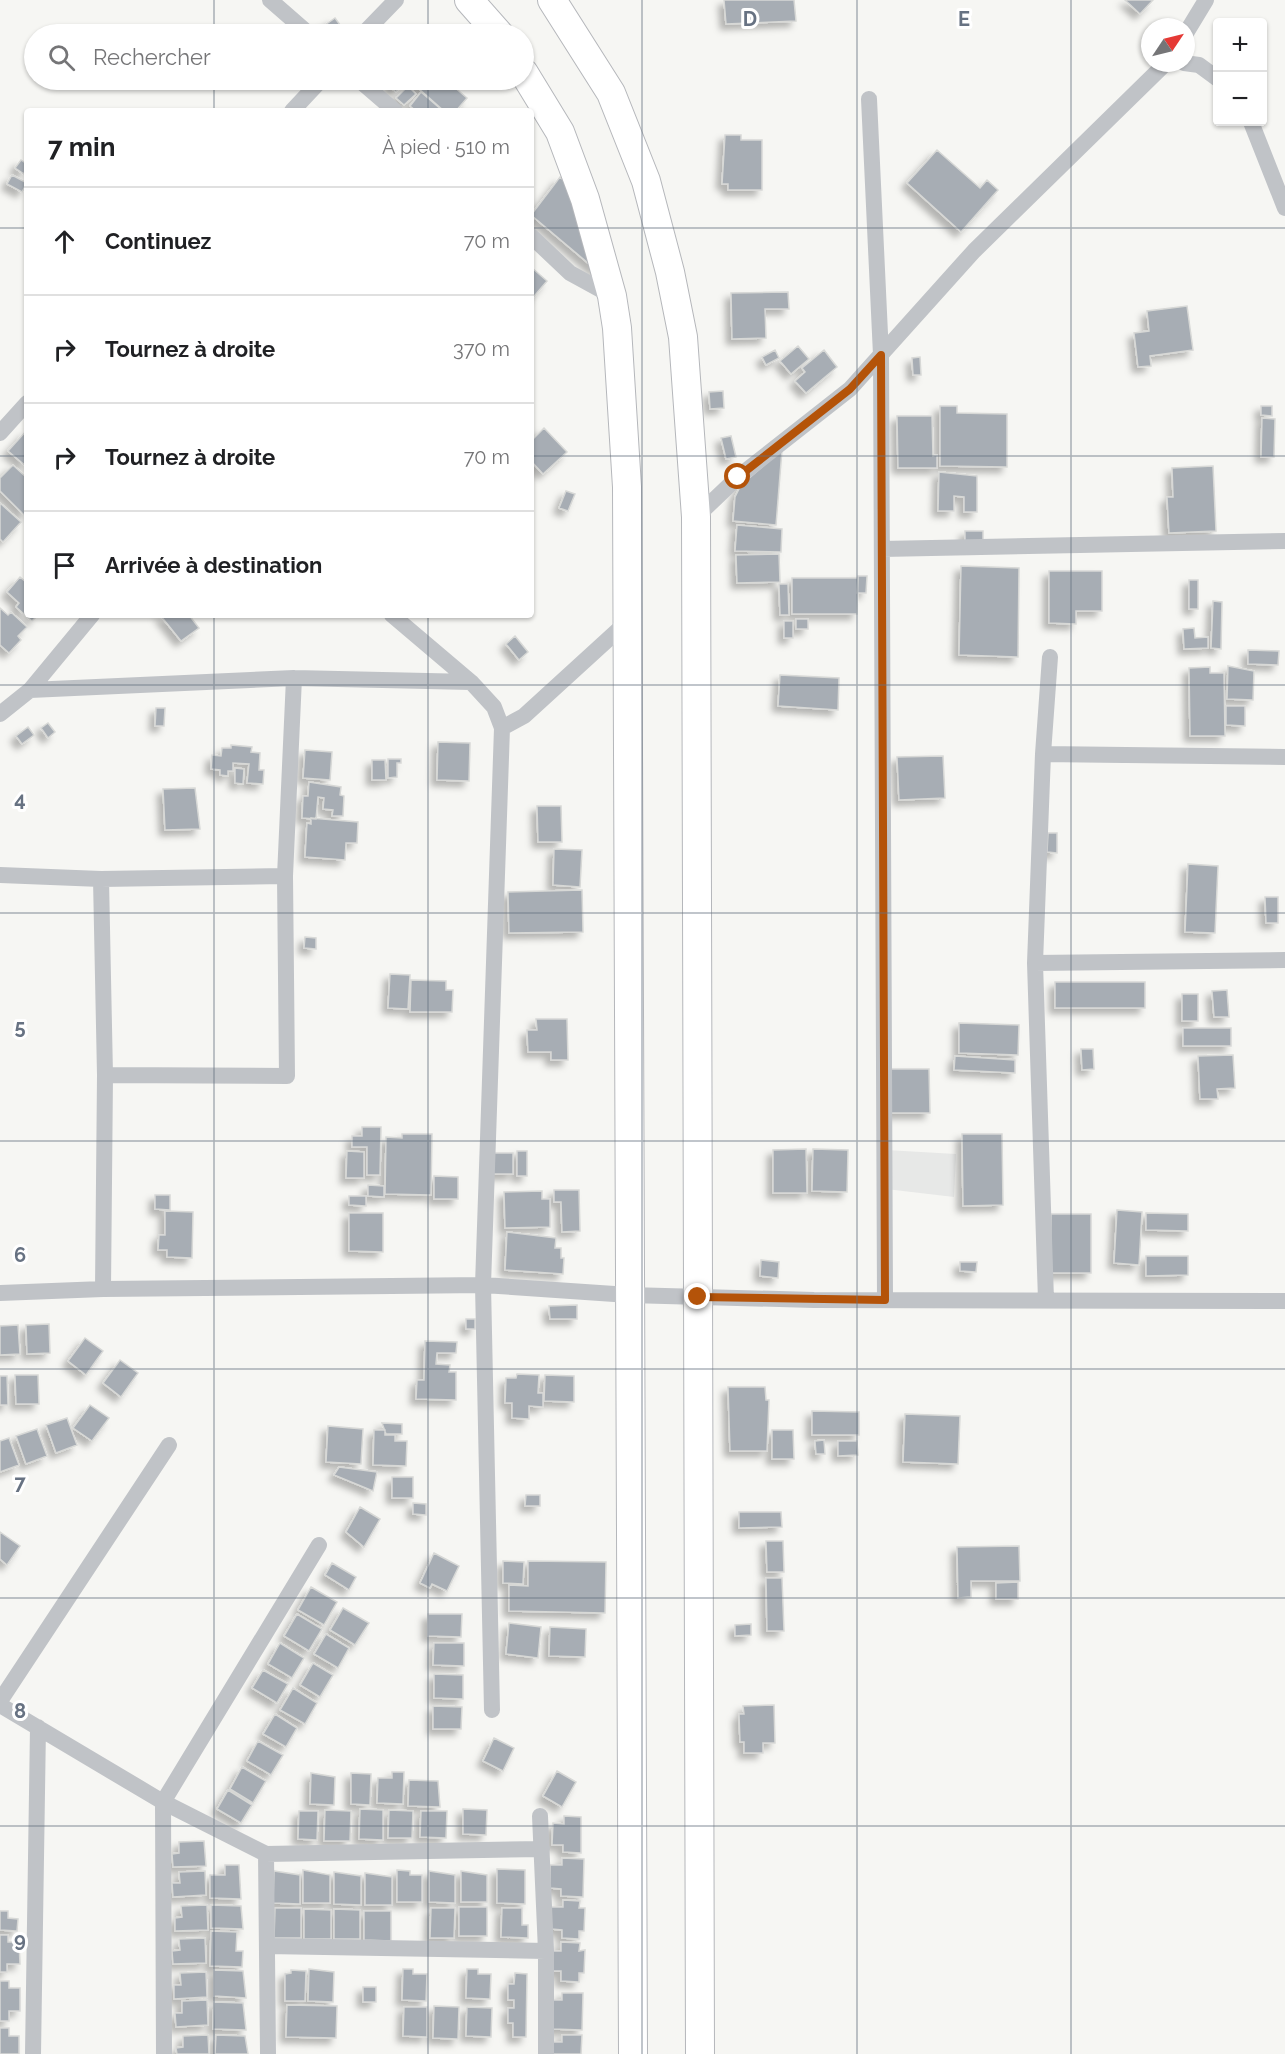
<!DOCTYPE html>
<html lang="fr">
<meta charset="utf-8">
<style>
:root{--surface:#fff;--page:#f2f2f2;--text:#202124;--muted:#757577;--line:#e0e0e0}
body{margin:0;font-family:Raleway,sans-serif;background:var(--page);color:var(--text)}
.controls{position:absolute;right:18px;top:18px;display:grid;overflow:hidden;border-radius:6px;box-shadow:0 2px 4px #0004}
.controls button{width:54px;height:54px;display:grid;place-items:center;padding:0;border:0;border-bottom:2px solid var(--line);background:var(--surface);color:var(--text);font:30px sans-serif}
.compass{position:absolute;left:1141px;top:18px;width:54px;height:54px;border-radius:50%;background:var(--surface);box-shadow:0 2px 4px #0004;rotate:55deg}
.stop{position:absolute;width:18px;height:18px;margin:-14px;border:4px solid #b45309;border-radius:50%;background:#fff}
.stop.end{background:#b45309;border-color:#fff;box-shadow:0 2px 6px #0008}
.list{margin:0;padding:0;list-style:none}
h2{display:flex;justify-content:space-between;align-items:center;height:78px;margin:0;padding:0 24px;font-size:26px}
h2 small{font-size:20px;font-weight:400;color:var(--muted)}
.list li{display:grid;grid-template-columns:39px 1fr auto;gap:18px;align-items:center;box-sizing:border-box;height:108px;padding:0 24px;border-top:2px solid var(--line)}
.list b{display:block;font-size:22px;white-space:nowrap}
.list em{font-size:20px;font-style:normal;color:var(--muted)}
.icon{flex:none;width:33px;height:33px;fill:none;stroke:currentColor;stroke-width:2;stroke-linecap:round;stroke-linejoin:round}
.map{position:relative;flex:none;width:1285px;height:2054px;overflow:hidden}
.search{position:absolute;background:var(--surface);box-shadow:0 2px 4px #0004;left:24px;top:24px;width:510px;height:66px;display:flex;align-items:center;gap:15px;box-sizing:border-box;padding:0 21px;border-radius:33px;color:var(--muted);font-size:22px}
.panel{position:absolute;background:var(--surface);box-shadow:0 2px 4px #0004;left:24px;top:108px;width:510px;height:510px;border-radius:6px}
.map>svg:first-child{display:block}
</style>
<div class="map">
<svg width="1285" height="2054" viewBox="0 0 1285 2054">
<defs>
<filter id="shadow"><feDropShadow dx="-5.5" dy="5.5" stdDeviation="3" flood-color="#0004"/></filter>
</defs>
<rect width="100%" height="100%" fill="#f6f6f3"/>
<path fill="#e7e8e7" d="M886 1150 956 1154 954 1197 886 1189Z"/>
<path fill="#a7adb4" stroke="#d7d8d6" stroke-width="1.5" filter="url(#shadow)" d="M724 0H794L796 21 726 24Z
M1125 0H1153L1140 14Z
M335 18 343 29 332 34H317L315 32Z
M393 80 403 82 396 92 389 86Z
M409 80H446L467 98 456 111H444Z
M408 86 416 94 404 105 396 98Z
M421 92 443 111H416L410 106Z
M725 135H741V140H762V190H728V184H722Z
M937 150 980 188 987 180 998 190 961 232 907 183Z
M21 160 27 164 24 174 15 168Z
M12 175 27 183 22 192 7 184Z
M560 177 584 200 601 274 531 215Z
M531 267 547 281 531 300Z
M788 292 789 309H765L766 338 732 339 731 293Z
M1187 306 1193 350 1150 356 1151 366 1138 367 1134 333 1149 331 1147 311Z
M798 346 809 359 791 374 780 361Z
M775 350 779 358 766 365 762 357Z
M824 350 837 367 806 393 795 381 805 372 802 368Z
M920 357 921 375H913L912 358Z
M723 391 724 408 710 409 709 392Z
M940 406H957V413L1007 414V467L940 466Z
M1261 406H1272V416L1261 415Z
M897 416H932L933 456 937 455V468H898Z
M1262 418 1275 419 1274 457H1261Z
M544 428 567 452 543 474 531 461V441Z
M27 430V467L8 451Z
M731 436 736 457 726 459 721 438Z
M782 450 776 525 733 521 735 497 741 485Z
M13 465 27 478V512L24 515 0 491V478Z
M1213 466 1216 531 1169 533 1167 497H1173L1172 468Z
M939 472 977 476V512H964V497L954 496V511H938Z
M566 491 575 494 568 511 559 508Z
M0 503 21 522 3 542 0 539Z
M737 525 782 529 781 552 735 551Z
M965 531H983V542H965Z
M779 554 780 582 737 583 736 555Z
M961 566 1019 568 1018 657 959 655Z
M1049 571H1102V611H1076V624L1049 623Z
M858 576H867L866 593H857Z
M20 577 27 583V615H38L32 621 16 607 19 603 7 592Z
M792 578H858L857 614H792Z
M1189 580H1198V609H1189Z
M779 584H788L789 615H780Z
M1213 601 1222 602 1221 649 1211 648Z
M0 608 8 615 11 612 27 627 18 636 21 640 9 653 0 645Z
M160 615H189L199 628 181 641Z
M796 619H808V629H796Z
M784 621H793V638H784Z
M1194 628 1195 638 1208 637V648L1184 649 1183 629Z
M515 636 528 652 519 660 506 644Z
M1248 650 1279 651 1278 665 1248 664Z
M1228 666 1254 671 1253 700 1227 699Z
M1210 667V673H1224L1225 736H1190L1189 668Z
M780 675 839 678 838 710 778 706Z
M1226 706H1245V726L1226 725Z
M156 708H165L164 726H155Z
M48 723 55 732 48 738 41 728Z
M28 727 34 735 22 744 16 736Z
M438 742 470 743 469 781 437 780Z
M231 745 252 747 251 752 260 753 259 770H264L263 784 247 783 249 764 233 763V771H228V776L220 775V770L211 769 212 755 221 756 222 748H231Z
M305 750 332 752 330 780 303 778Z
M943 756 945 798 899 800 897 757Z
M388 759H401V763H397V777L388 778Z
M372 760H385L386 780H372Z
M235 768 244 769 243 784 235 783Z
M309 782 341 787 340 795 344 796 343 816H332L333 810 323 809 324 798 318 797 316 819 302 818 303 796H308Z
M195 788 200 829 165 830 163 789Z
M537 806H561L562 842H538Z
M311 818 358 822 357 843H346L345 860 305 857 307 823 311 824Z
M1048 833H1057V853L1047 852Z
M554 849 582 850 580 887 553 885Z
M1188 864 1218 866 1215 933 1185 932Z
M582 890 583 932 509 933 508 892Z
M1265 897H1278V923H1266Z
M305 937 316 938V949L304 948Z
M390 974 410 975 408 1009 388 1008Z
M411 980 446 981V990H453L452 1012H410Z
M1055 982H1145V1008H1055Z
M1227 990 1229 1017H1214L1212 991Z
M1182 994H1198V1021H1182Z
M536 1019H567L568 1060H551V1052H528L527 1030H537Z
M959 1023 1019 1025 1018 1055 959 1053Z
M1183 1028H1231V1046H1183Z
M1081 1049H1093L1094 1069 1082 1070Z
M1233 1055 1235 1088 1217 1089 1218 1099H1200L1198 1056Z
M955 1056 1015 1060V1073L954 1070Z
M890 1069H929L930 1113H891Z
M362 1127H381L380 1175H367V1147H352V1136H362Z
M402 1134H432L431 1195 385 1194 386 1137 402 1138Z
M962 1134H1002L1003 1205 963 1206Z
M806 1149 807 1193H773V1150Z
M813 1149 848 1150 847 1192 812 1191Z
M347 1151 364 1152V1178H346Z
M517 1151H527V1176H517Z
M491 1153H513V1174H491Z
M434 1176 458 1177V1199H434Z
M368 1185 384 1186V1197L368 1196Z
M554 1190H579L580 1231 562 1232 561 1202H554Z
M542 1191V1199H550V1227L505 1228 504 1192Z
M155 1195H170V1210L155 1209Z
M349 1196H366V1206L349 1205Z
M1117 1210 1142 1212 1139 1265 1114 1263Z
M165 1211 193 1212 192 1258 167 1257V1250H158L159 1235H165Z
M349 1213H383V1252L349 1251Z
M1146 1213 1188 1214V1231L1146 1230Z
M1051 1214H1091V1273H1050Z
M507 1232 556 1238 555 1248H561V1258H564L563 1274 505 1270Z
M1146 1256H1188V1275L1146 1276Z
M761 1260 779 1262 778 1278 760 1276Z
M960 1262H977L976 1272 960 1271Z
M577 1305V1319H550L549 1306Z
M466 1319H475V1329H466Z
M49 1324 50 1353 27 1354 26 1325Z
M18 1325 20 1354 0 1355V1326Z
M85 1338 103 1351 86 1375 68 1361Z
M425 1341 457 1342 456 1353H437L436 1364 450 1365 449 1372H456V1400L416 1399 417 1380H424Z
M120 1360 138 1373 121 1397 103 1383Z
M517 1374 539 1375 538 1393H543V1407L529 1406V1419L512 1418V1403H505L506 1378H516Z
M15 1375H38L39 1404H16Z
M545 1375 574 1376V1402L544 1401Z
M0 1376H7L8 1405H0Z
M728 1387H765L766 1400H769L767 1451H730Z
M90 1405 109 1418 92 1441 73 1428Z
M812 1411 859 1412V1435H812Z
M905 1414 960 1416 958 1464 903 1462Z
M67 1418 77 1445 56 1453 46 1425Z
M382 1423 402 1424V1434H386Z
M328 1426 363 1429 361 1464 326 1462Z
M37 1429 47 1456 26 1464 16 1436Z
M374 1430H385V1435H395V1441H407L406 1466 373 1465Z
M772 1430H793L794 1459H772Z
M9 1438 19 1465 0 1472V1441Z
M824 1440 825 1454H816L815 1441Z
M838 1441H857L858 1455 838 1456Z
M339 1467 377 1472 373 1491 334 1475Z
M392 1477H413V1498H392Z
M526 1495H540V1506H525Z
M413 1503 426 1504V1515L413 1514Z
M360 1507 380 1519 364 1547 346 1532Z
M739 1512H781L782 1527 739 1528Z
M0 1532 20 1546 7 1565 0 1559Z
M766 1541H783L784 1572H767Z
M1019 1546 1020 1581H971V1597L958 1598 957 1547Z
M434 1553 459 1566 447 1591 432 1584 430 1588 420 1583Z
M503 1561 524 1562 523 1584 503 1583Z
M528 1561 606 1562 605 1613 509 1611V1585L528 1586Z
M332 1563 356 1577 349 1590 325 1575Z
M766 1578H782L784 1631H767Z
M1018 1582V1599H996V1583Z
M311 1587 337 1602 324 1625 298 1610Z
M343 1608 369 1623 355 1645 330 1630Z
M297 1614 322 1629 309 1651 284 1636Z
M428 1614H462L461 1637 428 1636Z
M509 1623 541 1627 538 1658 506 1654Z
M751 1624V1635L735 1636V1625Z
M550 1627 586 1629 585 1657 549 1656Z
M326 1634 349 1648 338 1668 314 1654Z
M280 1643 304 1658 292 1678 268 1664Z
M434 1643H464V1666L433 1665Z
M313 1663 333 1675 320 1697 300 1685Z
M263 1670 288 1684 277 1703 252 1688Z
M434 1674 463 1675V1699L434 1698Z
M293 1688 317 1703 305 1724 280 1710Z
M774 1705 775 1743H763V1753H744V1742H740L739 1714H744L743 1706Z
M433 1706 462 1707 461 1729H433Z
M275 1714 297 1728 286 1747 263 1734Z
M494 1738 514 1748 503 1771 483 1761Z
M258 1741 283 1755 271 1775 247 1761Z
M242 1767 266 1781 253 1803 230 1789Z
M557 1771 576 1782 562 1807 543 1796Z
M392 1772H404L403 1804 377 1803 378 1778H392Z
M311 1773 335 1777 334 1805 310 1804Z
M351 1773 371 1774 370 1805 351 1804Z
M409 1780 438 1781 440 1807 408 1806Z
M228 1790 252 1805 241 1823 217 1809Z
M360 1809 383 1810V1840L359 1839Z
M463 1809 487 1810 486 1835 463 1834Z
M325 1810 351 1811 350 1841H324Z
M389 1810 413 1811 412 1838H388Z
M299 1811H318L317 1840 298 1839Z
M421 1811H447L446 1838 420 1837Z
M564 1816 581 1817V1853L563 1852V1845H552L553 1823 564 1824Z
M204 1841 206 1866 173 1867 172 1854 179 1853V1842Z
M562 1858 584 1859 583 1897 561 1896V1889L550 1888V1865H562Z
M225 1865H239L241 1899 210 1898V1875H225Z
M497 1869 525 1870V1904L497 1903Z
M303 1870 330 1875V1903H303Z
M397 1870 410 1871V1875H422V1902H397Z
M205 1871 206 1895 173 1897 172 1883H180L179 1872Z
M274 1871 300 1875V1904L273 1903Z
M429 1871 455 1875V1903L429 1902Z
M461 1871 487 1875V1902H461Z
M334 1872 361 1876V1905L334 1904Z
M365 1873 392 1877V1905H365Z
M563 1900 580 1901 579 1908H585L584 1931H579V1939L562 1938V1930L551 1929V1907H563Z
M207 1905 208 1930 175 1931V1918L182 1917 181 1906Z
M211 1905 241 1906 243 1929 211 1928Z
M459 1907H487V1936H459Z
M275 1908H301V1938H274Z
M431 1908H455L454 1938H430Z
M502 1908H522V1925H528V1938L501 1937Z
M304 1909 331 1910V1939H304Z
M334 1909 360 1910V1939H334Z
M0 1911H8V1918L18 1919 17 1931 0 1930Z
M364 1911H391V1941L364 1940Z
M211 1931 237 1932 236 1951H243L242 1967 210 1966Z
M0 1935H8V1942H19L20 1964H7V1972H0Z
M205 1938 206 1963 173 1964 172 1951 180 1950 179 1939Z
M561 1942 580 1943 579 1951 585 1950 584 1973H579V1982L561 1981V1971H550L551 1951H561Z
M309 1969 334 1972 333 2002 308 2001Z
M403 1969H413V1974H427L426 2001 402 2000Z
M467 1969H478V1974H491L490 1999 466 1998Z
M214 1970 243 1971 246 1998 214 1996Z
M291 1970 306 1971 305 2001H285V1974L291 1973Z
M206 1972 207 1997 174 1999V1985H181L180 1973Z
M515 1973 527 1974 526 2037H513V2023H508V2008H514V2000H508V1984H514Z
M0 1981H9V1988H20V2011H9V2021H0Z
M363 1987H376V2002H363Z
M562 1993H583L582 2030 552 2029 553 2000H562Z
M207 2000 208 2025 176 2027 175 2013H182V2001Z
M214 2002 243 2003 246 2030 213 2029Z
M287 2005 337 2006 336 2038 286 2037Z
M434 2006 459 2007 458 2039 433 2038Z
M404 2007H427V2037L403 2036Z
M467 2007 492 2008 491 2037 466 2036Z
M0 2028H9V2036H19V2054H0Z
M208 2035 209 2054H177L176 2048 183 2047V2036Z
M216 2035 245 2036 248 2054H215Z
M562 2035H582L581 2054H552V2042H562Z"/>
<g fill="none" stroke-linecap="round" stroke-linejoin="round">
<g stroke="#b5b7bb" stroke-width="30">
<path id="trunk" d="M469 0 499 34
M552 0 611 93 646 181 670 272 683 337 696 517 700 2054
M524 73 560 132 585 199 612 296 617 328 627 487 633 2054"/>
</g>
<path stroke="#c0c3c7" stroke-width="16" d="M270 0 309 34
M1186 33 1206 0
M363 34 396 0
M1184 63 1199 65 1218 79
M359 80 395 111
M869 99 881 355 885 1300
M292 111 321 80
M1251 122 1285 208
M531 236 570 273 612 296
M0 433 27 403
M696 517 738 477 850 389 974 251 1166 63
M882 549 1285 541
M392 615 471 682 494 707 502 728 483 1285 492 1710
M30 690 92 615
M0 714 30 690 294 678 471 682
M502 728 524 716 627 622
M1043 754 1285 757
M0 875 101 879 285 876
M101 879 105 1075 287 1076 285 876 294 678
M1035 963 1285 960
M103 1289 105 1075
M0 1293 103 1289 483 1285 629 1295 814 1300 1285 1301
M1046 1300 1035 963 1043 754 1050 657
M0 1701 169 1445
M0 1705 163 1802 266 1854 542 1849
M540 1816 546 1951V2054
M266 1854 268 2054
M267 1946 546 1951
M33 2054 38 1727
M164 2054 163 1802 319 1545"/>
<use href="#trunk" stroke="#fff" stroke-width="28"/>
</g>
<g fill="none" stroke-linecap="round" stroke-linejoin="round">
<path stroke="#b45309" stroke-width="8" d="M698 1297 885 1300 881 355 850 389 738 477"/>
</g>
<path fill="none" stroke="#677282" stroke-width="1.5" stroke-opacity="0.55" d="M214 0V34M428 0V34M642 0V2054M857 0V2054M1071 0V2054M214 80V111M428 80V111M0 228H27M531 228H1285M0 456H27M531 456H1285M214 615V2054M428 615V2054M0 685H1285M0 913H1285M0 1141H1285M0 1369H1285M0 1598H1285M0 1826H1285"/>
<g font-size="20" text-anchor="middle" font-weight="bold" fill="#677282" stroke="#fff" stroke-width="6" stroke-linejoin="round" paint-order="stroke">
<text x="750" y="26">D</text>
<text x="964" y="26">E</text>
<text x="20" y="806">4</text>
<text x="20" y="1034">5</text>
<text x="20" y="1262">6</text>
<text x="20" y="1490">7</text>
<text x="20" y="1718">8</text>
<text x="20" y="1947">9</text>
</g>
</svg>
<div class="controls">
<button>+</button>
<button>−</button>
</div>
<svg class="compass" viewBox="-18 -18 36 36"><path d="M0-13l5 13h-10z" fill="#e53935"/><path d="M0 13l5-13h-10z" fill="#757577"/></svg>
<div class="stop" style="left:738px;top:477px"></div>
<div class="stop end" style="left:698px;top:1297px"></div>
<div class="search"><svg class="icon" aria-label="search" viewBox="0 0 24 24"><circle cx="10" cy="10" r="6"/><path d="M15 15l6 6"/></svg>Rechercher</div>
<section class="panel">
<h2>7 min<small>À pied · 510 m</small></h2>
<ul class="list">
<li><svg class="icon" aria-label="ahead" viewBox="0 0 24 24"><path d="M12 20V5M6 11l6-6 6 6"/></svg><div><b>Continuez</b></div><em>70 m</em></li>
<li><svg class="icon" aria-label="right" viewBox="0 0 24 24"><path d="M7 20v-9h11M14 6l5 5-5 5"/></svg><div><b>Tournez à droite</b></div><em>370 m</em></li>
<li><svg class="icon" aria-label="right" viewBox="0 0 24 24"><path d="M7 20v-9h11M14 6l5 5-5 5"/></svg><div><b>Tournez à droite</b></div><em>70 m</em></li>
<li><svg class="icon" aria-label="arrive" viewBox="0 0 24 24"><path d="M6 21V4h12l-3 4 3 4H6"/></svg><div><b>Arrivée à destination</b></div></li>
</ul>
</section>
</div>
